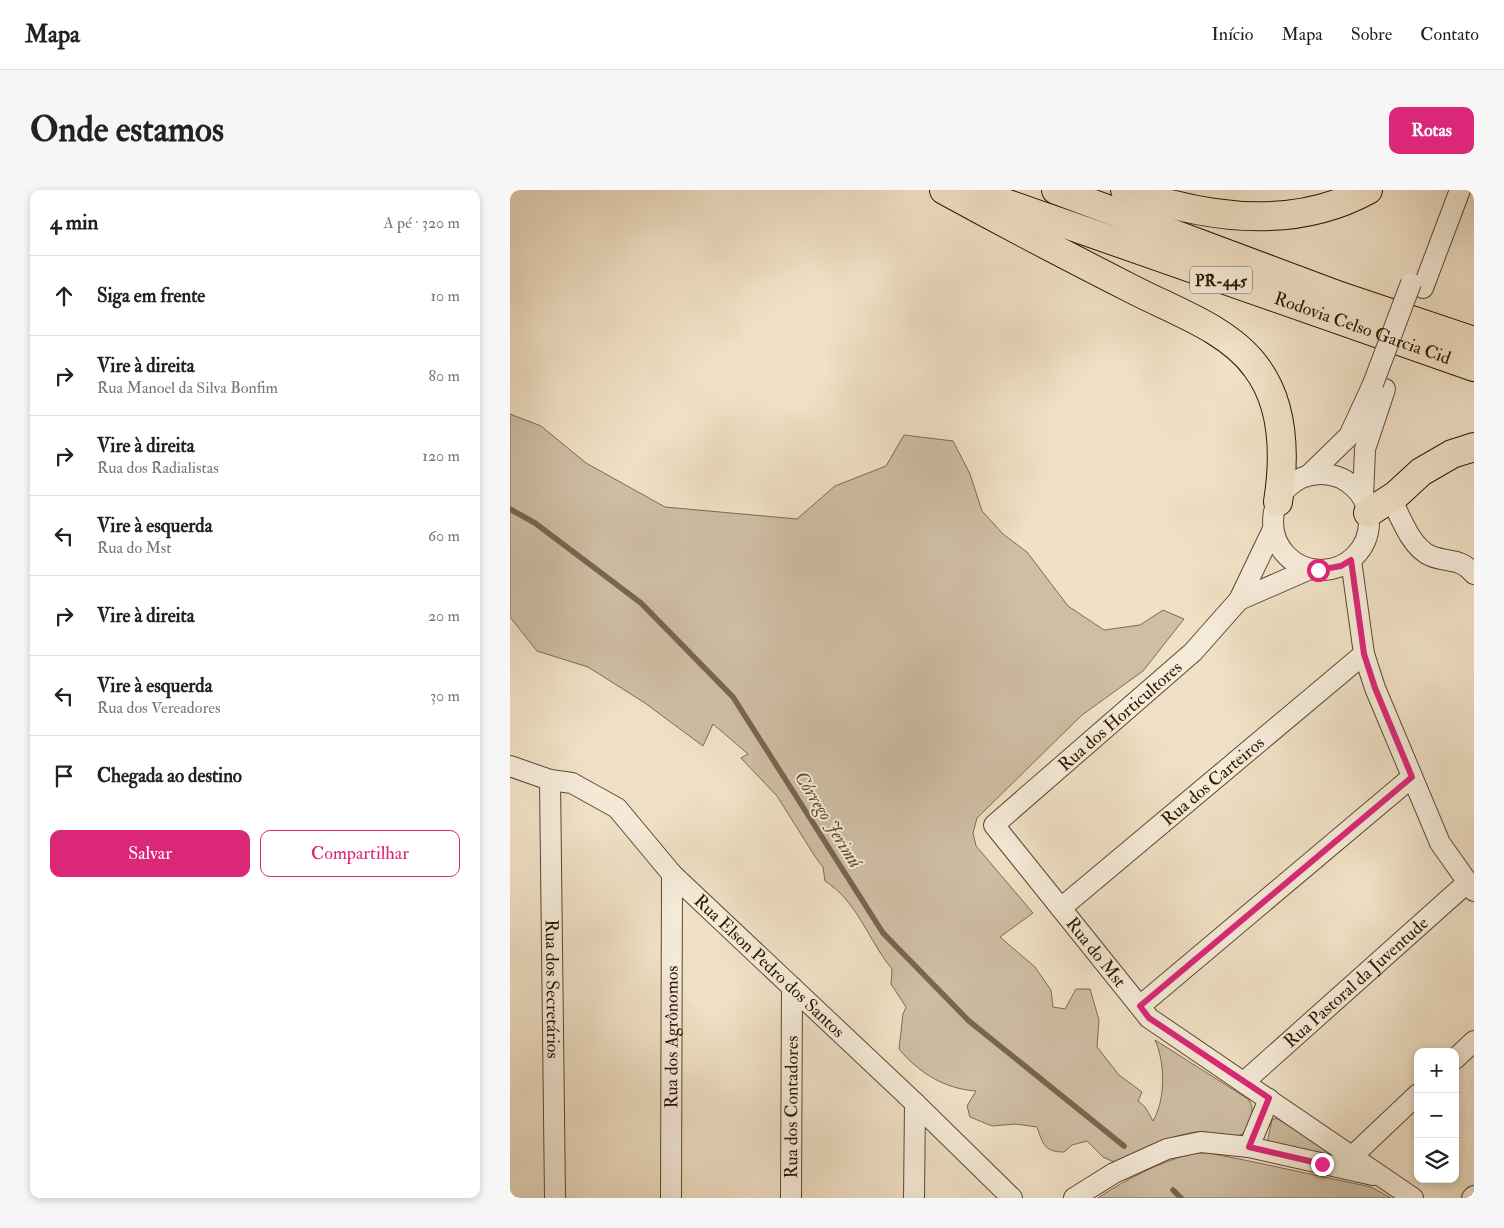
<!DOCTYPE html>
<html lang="pt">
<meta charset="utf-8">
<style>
:root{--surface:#fff;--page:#f6f6f6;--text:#222;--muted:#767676;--line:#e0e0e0;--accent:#db2777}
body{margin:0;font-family:"IM FELL Double Pica",serif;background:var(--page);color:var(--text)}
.controls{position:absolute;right:15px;bottom:15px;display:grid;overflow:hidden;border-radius:10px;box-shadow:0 2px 8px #0003}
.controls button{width:45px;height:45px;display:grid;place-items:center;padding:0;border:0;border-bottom:1px solid var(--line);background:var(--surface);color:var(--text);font:25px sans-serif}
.stop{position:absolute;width:15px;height:15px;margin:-11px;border:4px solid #db2777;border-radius:50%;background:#fff}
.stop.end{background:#db2777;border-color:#fff;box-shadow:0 1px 5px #0008}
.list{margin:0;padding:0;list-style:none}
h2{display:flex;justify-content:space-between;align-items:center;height:65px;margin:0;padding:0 20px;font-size:21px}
h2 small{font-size:16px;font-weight:400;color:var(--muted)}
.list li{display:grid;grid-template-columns:32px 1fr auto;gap:15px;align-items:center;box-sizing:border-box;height:80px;padding:0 20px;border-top:1px solid var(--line)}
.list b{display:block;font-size:19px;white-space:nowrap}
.list p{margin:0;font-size:16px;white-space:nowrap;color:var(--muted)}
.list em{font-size:16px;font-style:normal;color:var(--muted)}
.actions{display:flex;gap:10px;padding:15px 20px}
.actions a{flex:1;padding:11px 0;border:1px solid var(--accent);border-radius:10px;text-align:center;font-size:18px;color:var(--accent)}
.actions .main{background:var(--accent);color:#fff}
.icon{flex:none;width:28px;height:28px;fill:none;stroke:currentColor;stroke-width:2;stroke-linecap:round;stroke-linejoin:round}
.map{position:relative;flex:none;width:964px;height:1008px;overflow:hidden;border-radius:10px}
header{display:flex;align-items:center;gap:30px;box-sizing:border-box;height:70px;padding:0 25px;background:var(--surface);border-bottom:1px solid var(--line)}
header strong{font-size:24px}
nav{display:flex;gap:28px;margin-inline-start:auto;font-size:18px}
.intro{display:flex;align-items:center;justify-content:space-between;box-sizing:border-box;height:120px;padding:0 30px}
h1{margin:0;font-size:35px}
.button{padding:12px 22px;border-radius:10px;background:var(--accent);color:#fff;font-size:18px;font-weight:700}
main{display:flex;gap:30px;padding:0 30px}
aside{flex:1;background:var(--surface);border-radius:10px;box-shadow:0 2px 8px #0003}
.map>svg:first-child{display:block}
</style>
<header>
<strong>Mapa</strong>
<nav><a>Início</a><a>Mapa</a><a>Sobre</a><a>Contato</a></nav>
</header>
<div class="intro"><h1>Onde estamos</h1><a class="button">Rotas</a></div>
<main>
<aside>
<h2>4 min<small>A pé · 320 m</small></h2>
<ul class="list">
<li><svg class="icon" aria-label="ahead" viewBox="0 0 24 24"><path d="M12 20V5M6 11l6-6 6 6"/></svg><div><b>Siga em frente</b></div><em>10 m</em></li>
<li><svg class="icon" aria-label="right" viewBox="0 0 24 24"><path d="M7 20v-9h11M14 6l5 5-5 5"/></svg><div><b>Vire à direita</b><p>Rua Manoel da Silva Bonfim</p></div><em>80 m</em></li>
<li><svg class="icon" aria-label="right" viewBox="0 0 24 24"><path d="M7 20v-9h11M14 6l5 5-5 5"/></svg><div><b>Vire à direita</b><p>Rua dos Radialistas</p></div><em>120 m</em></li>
<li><svg class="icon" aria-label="left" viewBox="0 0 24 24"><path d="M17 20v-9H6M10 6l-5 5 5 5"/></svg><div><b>Vire à esquerda</b><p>Rua do Mst</p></div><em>60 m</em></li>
<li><svg class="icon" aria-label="right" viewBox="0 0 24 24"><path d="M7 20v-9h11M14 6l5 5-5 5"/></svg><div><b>Vire à direita</b></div><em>20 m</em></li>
<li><svg class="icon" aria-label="left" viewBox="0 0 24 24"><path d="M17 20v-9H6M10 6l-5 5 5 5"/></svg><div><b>Vire à esquerda</b><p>Rua dos Vereadores</p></div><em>30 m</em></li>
<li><svg class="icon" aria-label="arrive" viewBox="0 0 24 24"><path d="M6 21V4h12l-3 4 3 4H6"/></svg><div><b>Chegada ao destino</b></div></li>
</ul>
<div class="actions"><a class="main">Salvar</a><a>Compartilhar</a></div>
</aside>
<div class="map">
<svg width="964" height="1008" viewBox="0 0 964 1008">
<rect width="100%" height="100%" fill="#f0e0c5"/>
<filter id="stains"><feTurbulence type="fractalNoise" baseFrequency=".004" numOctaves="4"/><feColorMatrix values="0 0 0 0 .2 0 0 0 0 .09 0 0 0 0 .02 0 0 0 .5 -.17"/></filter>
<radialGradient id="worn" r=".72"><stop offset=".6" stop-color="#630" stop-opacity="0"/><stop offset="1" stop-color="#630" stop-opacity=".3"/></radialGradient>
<path fill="#cfbea4" stroke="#7e6a52" d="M0 224 31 236 76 273 155 317 287 329 325 296 376 276 394 245 443 251 460 284 472 321 493 344 517 362 558 416 594 440 630 435 653 420 674 429 633 481 572 525 467 628 463 643 466 656 523 723 490 747 525 777 541 800 543 817 555 819 566 799H580L589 830 587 857 609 885 632 902 628 911 635 917 643 931C656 909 655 872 645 850L738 909C747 920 739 934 733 944 719 950 701 940 686 942 657 946 630 961 604 972L593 967 577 951 562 955 554 962C534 962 533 954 527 937L505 934 482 936 460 927 457 916 466 901C435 899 409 883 389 859L393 824 396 817 381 794 382 779C358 750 348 712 315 691L313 677 306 668 267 606 231 568 238 564 203 534 193 556 135 513 78 477 27 461 0 427Z
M766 928 823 963V967L757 953 762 930Z
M683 963H699L739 971 861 997 881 1008H588C618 988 648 973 683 963Z"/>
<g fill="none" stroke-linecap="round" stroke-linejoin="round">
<path stroke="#79664e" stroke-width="5.5" d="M0 319 25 333 131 413 223 507 373 743 459 831 614 956
M663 1000 671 1008"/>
<g stroke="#5d4832" stroke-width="22">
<g id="street">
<path d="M913 98 950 0"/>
<circle cx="811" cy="332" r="48"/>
<path d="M799 285 839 246 863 194"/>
<path d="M853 308 855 259 875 199"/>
<path d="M881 308C890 326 901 358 921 366 938 373 950 367 964 384"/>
<path id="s1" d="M763 339 729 410 683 462 484 635 639 828 903 1008"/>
<path d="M841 370 854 464 865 498 930 653 964 701"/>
<path d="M729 410 800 379"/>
<path id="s2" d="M0 576 40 590 62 593 107 618 162 684 405 913 502 1008"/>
<path id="s3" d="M40 590 45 1008"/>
<path id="s4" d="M551 718 854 464"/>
<path d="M630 816 902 587"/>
<path d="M945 869 964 851"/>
<path id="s5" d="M734 892 958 692"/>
<path d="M739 957 759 909"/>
<path d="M833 975 908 904"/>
<path id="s6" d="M161 1008 162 684"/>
<path id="s7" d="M281 1008 282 797"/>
<path d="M404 1008 405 913"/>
<path d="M564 1008 604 983 657 959 691 952 739 957 863 985"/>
<path d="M962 1008 964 1006"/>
</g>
</g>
<g stroke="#2c1601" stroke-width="30">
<g id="highway">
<path d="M434 0C496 34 559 67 622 99 662 120 719 139 746 177 775 215 775 267 768 312"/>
<path id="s8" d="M458 0 964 177"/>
<path d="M546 0 830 106 964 151"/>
<path d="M615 0C693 28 781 42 858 0"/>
<path d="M858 323 886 305 911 282 942 264 964 257"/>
</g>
</g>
<use href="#street" stroke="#f5ebd9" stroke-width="20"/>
<use href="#highway" stroke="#f0e0c5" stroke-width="28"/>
<g stroke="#5d4832" stroke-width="22" stroke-linecap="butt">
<path id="street-bridge" d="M863 194 901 93"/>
</g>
<use href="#street-bridge" stroke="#f5ebd9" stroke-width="20"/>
</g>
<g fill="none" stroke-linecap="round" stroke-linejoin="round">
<path stroke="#db2777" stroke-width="6" d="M808 380 831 376 841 370 854 464 865 498 902 587 630 816 639 828 759 908 739 957 812 974"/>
</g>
<g text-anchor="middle" stroke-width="4" stroke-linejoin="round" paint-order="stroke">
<rect fill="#f5ebd9" stroke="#685642" stroke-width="1" x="680" y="76.5" width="62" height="27" rx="4"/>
<g font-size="16" font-weight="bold" fill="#2c1601">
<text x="711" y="96">PR-445</text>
</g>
<g font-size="18" fill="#2c1601" stroke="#f5ebd9">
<text dy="6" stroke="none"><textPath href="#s8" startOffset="418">Rodovia Celso Garcia Cid</textPath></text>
<text transform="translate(610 526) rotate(-41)" y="6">Rua dos Horticultores</text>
<text dy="6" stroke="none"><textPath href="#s4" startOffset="198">Rua dos Carteiros</textPath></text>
<text dy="6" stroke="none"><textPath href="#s1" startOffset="575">Rua do Mst</textPath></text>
<text dy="6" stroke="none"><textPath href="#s2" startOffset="336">Rua Elson Pedro dos Santos</textPath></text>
<text dy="6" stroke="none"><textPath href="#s5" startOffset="150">Rua Pastoral da Juventude</textPath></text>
<text dy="6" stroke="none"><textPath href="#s3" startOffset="209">Rua dos Secretários</textPath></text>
<text dy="6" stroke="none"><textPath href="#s6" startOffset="161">Rua dos Agrônomos</textPath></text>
<text dy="6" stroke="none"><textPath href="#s7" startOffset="91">Rua dos Contadores</textPath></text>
</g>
<g font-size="19" font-style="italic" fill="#604b35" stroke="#f5ebd9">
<text transform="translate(319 629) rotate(58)" y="7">Córrego Jerimú</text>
</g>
</g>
<rect width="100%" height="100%" filter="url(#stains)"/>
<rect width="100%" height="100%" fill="url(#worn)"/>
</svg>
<div class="controls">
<button>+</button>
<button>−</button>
<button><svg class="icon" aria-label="layers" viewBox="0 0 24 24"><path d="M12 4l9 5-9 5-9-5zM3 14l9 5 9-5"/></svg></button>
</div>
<div class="stop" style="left:808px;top:380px"></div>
<div class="stop end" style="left:812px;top:974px"></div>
</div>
</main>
